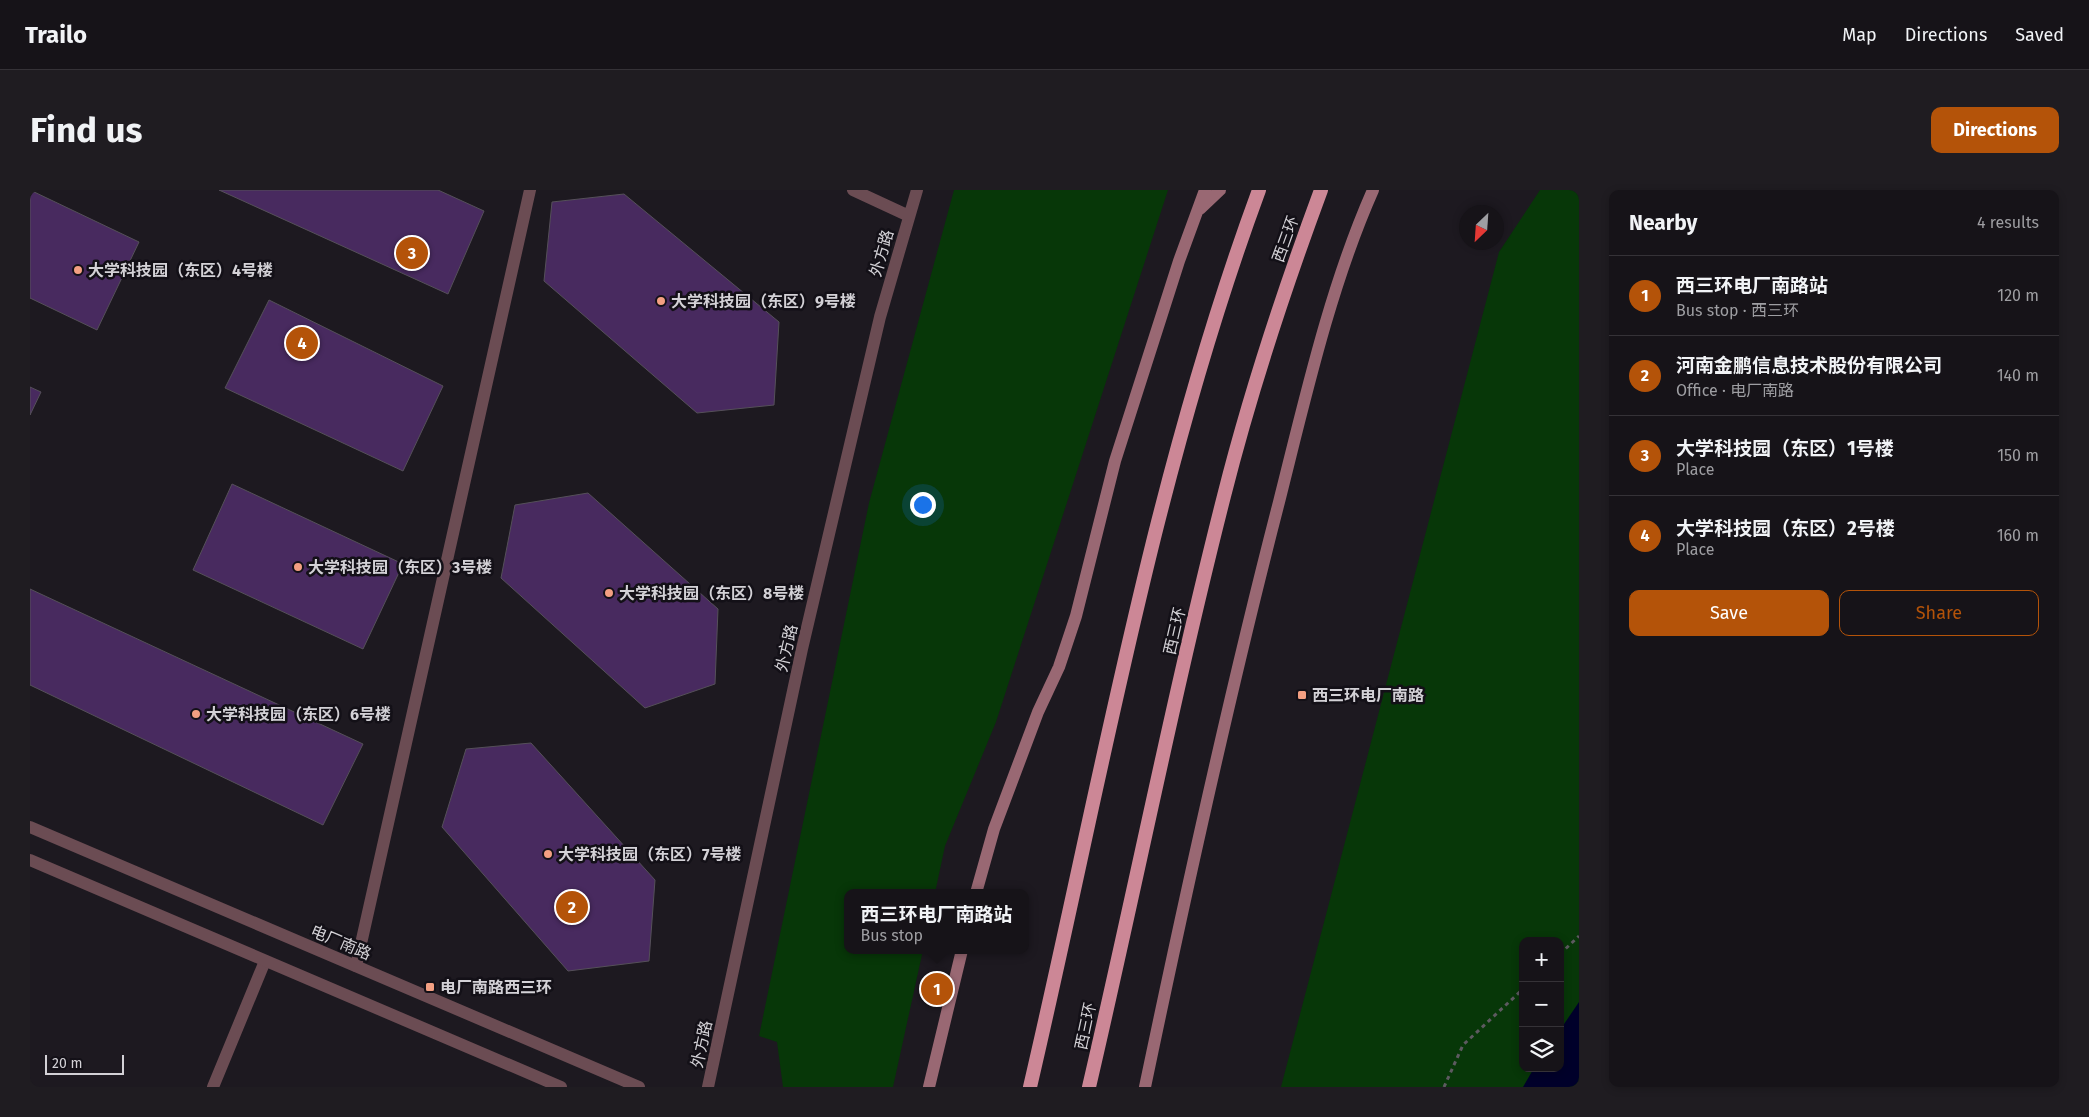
<!DOCTYPE html>
<meta charset="utf-8">
<style>
:root{--surface:#161318;--page:#1f1c21;--text:#f1f3f6;--muted:#9e9ea2;--line:#353237;--accent:#b45309}
body{margin:0;font-family:"Fira Sans","Noto Sans SC",sans-serif;background:var(--page);color:var(--text)}
.controls{position:absolute;right:15px;bottom:15px;display:grid;overflow:hidden;border-radius:10px;box-shadow:0 2px 8px #0003}
.controls button{width:45px;height:45px;display:grid;place-items:center;padding:0;border:0;border-bottom:1px solid var(--line);background:var(--surface);color:var(--text);font:25px sans-serif}
.compass{position:absolute;left:1429px;top:15px;width:45px;height:45px;border-radius:50%;background:var(--surface);box-shadow:0 2px 8px #0003;rotate:205deg}
.scale{position:absolute;left:15px;bottom:12px;width:79px;box-sizing:border-box;padding-left:5px;border:2px solid #d3d1d6;border-top:0;font-size:14px;line-height:18px;white-space:nowrap;color:#d3d1d6;-webkit-text-stroke:4px #131017;paint-order:stroke}
.you{position:absolute;left:892px;top:314px;width:18px;height:18px;margin:-12px;border:4px solid #fff;border-radius:50%;background:#1a73e8;box-shadow:0 0 0 8px #1a73e833}
.badge{display:grid;place-items:center;width:32px;height:32px;border-radius:50%;background:var(--accent);color:#fff;font-size:16px;font-weight:700}
.pin{position:absolute;translate:-50% -50%;border:2px solid #fff;box-shadow:0 1px 5px #0006}
.popup{position:absolute;left:814px;top:699px;width:185px;height:65px;box-sizing:border-box;display:grid;place-content:center;border-radius:10px;background:var(--surface);filter:drop-shadow(0 1px 4px #0005);font-size:16px;white-space:nowrap;color:var(--muted)}
.popup b{font-size:19px;color:var(--text)}
.popup::after{content:'';position:absolute;left:50%;top:100%;margin-left:-10px;border:10px solid transparent;border-top-color:var(--surface)}
.list{margin:0;padding:0;list-style:none}
h2{display:flex;justify-content:space-between;align-items:center;height:65px;margin:0;padding:0 20px;font-size:21px}
h2 small{font-size:16px;font-weight:400;color:var(--muted)}
.list li{display:grid;grid-template-columns:32px 1fr auto;gap:15px;align-items:center;box-sizing:border-box;height:80px;padding:0 20px;border-top:1px solid var(--line)}
.list b{display:block;font-size:19px;white-space:nowrap}
.list p{margin:0;font-size:16px;white-space:nowrap;color:var(--muted)}
.list em{font-size:16px;font-style:normal;color:var(--muted)}
.actions{display:flex;gap:10px;padding:15px 20px}
.actions a{flex:1;padding:11px 0;border:1px solid var(--accent);border-radius:10px;text-align:center;font-size:18px;color:var(--accent)}
.actions .main{background:var(--accent);color:#fff}
.icon{flex:none;width:28px;height:28px;fill:none;stroke:currentColor;stroke-width:2;stroke-linecap:round;stroke-linejoin:round}
.map{position:relative;flex:none;width:1549px;height:897px;overflow:hidden;border-radius:10px}
header{display:flex;align-items:center;gap:30px;box-sizing:border-box;height:70px;padding:0 25px;background:var(--surface);border-bottom:1px solid var(--line)}
header strong{font-size:24px}
nav{display:flex;gap:28px;margin-inline-start:auto;font-size:18px}
.intro{display:flex;align-items:center;justify-content:space-between;box-sizing:border-box;height:120px;padding:0 30px}
h1{margin:0;font-size:35px}
.button{padding:12px 22px;border-radius:10px;background:var(--accent);color:#fff;font-size:18px;font-weight:700}
main{display:flex;gap:30px;padding:0 30px}
aside{flex:1;background:var(--surface);border-radius:10px;box-shadow:0 2px 8px #0003}
.map>svg:first-child{display:block}
</style>
<header>
<strong>Trailo</strong>
<nav><a>Map</a><a>Directions</a><a>Saved</a></nav>
</header>
<div class="intro"><h1>Find us</h1><a class="button">Directions</a></div>
<main>
<div class="map">
<svg width="1549" height="897" viewBox="0 0 1549 897">
<rect width="100%" height="100%" fill="#1d1920"/>
<path fill="#073708" fill-rule="evenodd" d="M924 0H1138L966 532 915 656 905 703H818V760H893L863 897H753L747 852 729 846 839 313Z
M1510 0H1549V897H1251L1469 62ZM1493 751H1530V878H1493Z"/>
<path fill="#00002a" d="M1549 812V897H1493L1504 878H1530V840Z"/>
<path fill="#482a5f" stroke="#555059" d="M0 0 109 52 67 140 0 108Z
M189 0H408L454 21 418 104Z
M594 4 749 132 744 215 667 223 514 91 522 12Z
M239 110 413 196 373 281 195 198Z
M0 197 11 202 0 225Z
M202 294 373 374 333 459 163 380Z
M558 303 688 419 685 494 615 518 471 388 485 315Z
M0 399 333 554 293 635 0 495Z
M501 553 625 690 619 771 538 781 412 637 436 559Z"/>
<g fill="none" stroke-linecap="round" stroke-linejoin="round">
<path stroke="#5d5a60" stroke-width="3" stroke-dasharray="4 4" stroke-linecap="butt" d="M1530 764 1549 746
M1414 897 1433 855 1493 799"/>
<path stroke="#6b4c53" stroke-width="12" d="M183 897 235 771"/>
<path stroke="#6b4c53" stroke-width="12" d="M326 776 500 0"/>
<path stroke="#6b4c53" stroke-width="12" d="M823 0 879 26
M0 637 609 897
M0 670 531 897
M678 897 772 459 850 127 887 0"/>
<path stroke="#996873" stroke-width="12" d="M1170 19 1190 0
M946 703 964 639 1008 522 1029 477 1046 426 1085 271 1149 71 1175 0
M899 897 932 760
M1115 897C1156 701 1199 505 1249 312 1275 209 1300 97 1343 0"/>
<path stroke="#cc8796" stroke-width="14" d="M1000 897C1070 597 1122 290 1229 0
M1059 897C1105 700 1144 502 1194 306 1220 203 1254 100 1291 0"/>
</g>
<g fill="#f39f82" stroke="#131017" stroke-width="2">
<circle cx="48" cy="80" r="5"/>
<circle cx="631" cy="111" r="5"/>
<circle cx="268" cy="377" r="5"/>
<circle cx="579" cy="403" r="5"/>
<rect x="1267" y="500" width="10" height="10" rx="2.5"/>
<circle cx="166" cy="524" r="5"/>
<circle cx="518" cy="664" r="5"/>
<rect x="395" y="792" width="10" height="10" rx="2.5"/>
</g>
<g text-anchor="middle" stroke-width="5" stroke-linejoin="round" paint-order="stroke">
<g font-size="16" fill="#d3d1d6" stroke="#131017">
<text transform="translate(1255 49) rotate(-70)" y="6">西三环</text>
<text transform="translate(851 63) rotate(-74)" y="6">外方路</text>
<text transform="translate(1144 441) rotate(-77)" y="6">西三环</text>
<text transform="translate(756 458) rotate(-77)" y="6">外方路</text>
<text transform="translate(311 752) rotate(23)" y="6">电厂南路</text>
<text transform="translate(1055 836) rotate(-78)" y="6">西三环</text>
<text transform="translate(671 854) rotate(-78)" y="6">外方路</text>
</g>
<g font-size="16" font-weight="bold" fill="#d3d1d6" stroke="#131017" text-anchor="start">
<text x="58" y="86">大学科技园（东区）4号楼</text>
<text x="641" y="117">大学科技园（东区）9号楼</text>
<text x="278" y="383">大学科技园（东区）3号楼</text>
<text x="589" y="409">大学科技园（东区）8号楼</text>
<text x="1282" y="511">西三环电厂南路</text>
<text x="176" y="530">大学科技园（东区）6号楼</text>
<text x="528" y="670">大学科技园（东区）7号楼</text>
<text x="410" y="803">电厂南路西三环</text>
</g>
</g>
</svg>
<div class="controls">
<button>+</button>
<button>−</button>
<button><svg class="icon" aria-label="layers" viewBox="0 0 24 24"><path d="M12 4l9 5-9 5-9-5zM3 14l9 5 9-5"/></svg></button>
</div>
<svg class="compass" viewBox="-18 -18 36 36"><path d="M0-13l5 13h-10z" fill="#e53935"/><path d="M0 13l5-13h-10z" fill="#9e9ea2"/></svg>
<div class="scale">20 m</div>
<div class="you"></div>
<div class="pin badge" style="left:907px;top:799px">1</div>
<div class="popup"><b>西三环电厂南路站</b>Bus stop</div>
<div class="pin badge" style="left:542px;top:717px">2</div>
<div class="pin badge" style="left:382px;top:63px">3</div>
<div class="pin badge" style="left:272px;top:153px">4</div>
</div>
<aside>
<h2>Nearby<small>4 results</small></h2>
<ul class="list">
<li><span class="badge">1</span><div><b>西三环电厂南路站</b><p>Bus stop · 西三环</p></div><em>120 m</em></li>
<li><span class="badge">2</span><div><b>河南金鹏信息技术股份有限公司</b><p>Office · 电厂南路</p></div><em>140 m</em></li>
<li><span class="badge">3</span><div><b>大学科技园（东区）1号楼</b><p>Place</p></div><em>150 m</em></li>
<li><span class="badge">4</span><div><b>大学科技园（东区）2号楼</b><p>Place</p></div><em>160 m</em></li>
</ul>
<div class="actions"><a class="main">Save</a><a>Share</a></div>
</aside>
</main>
